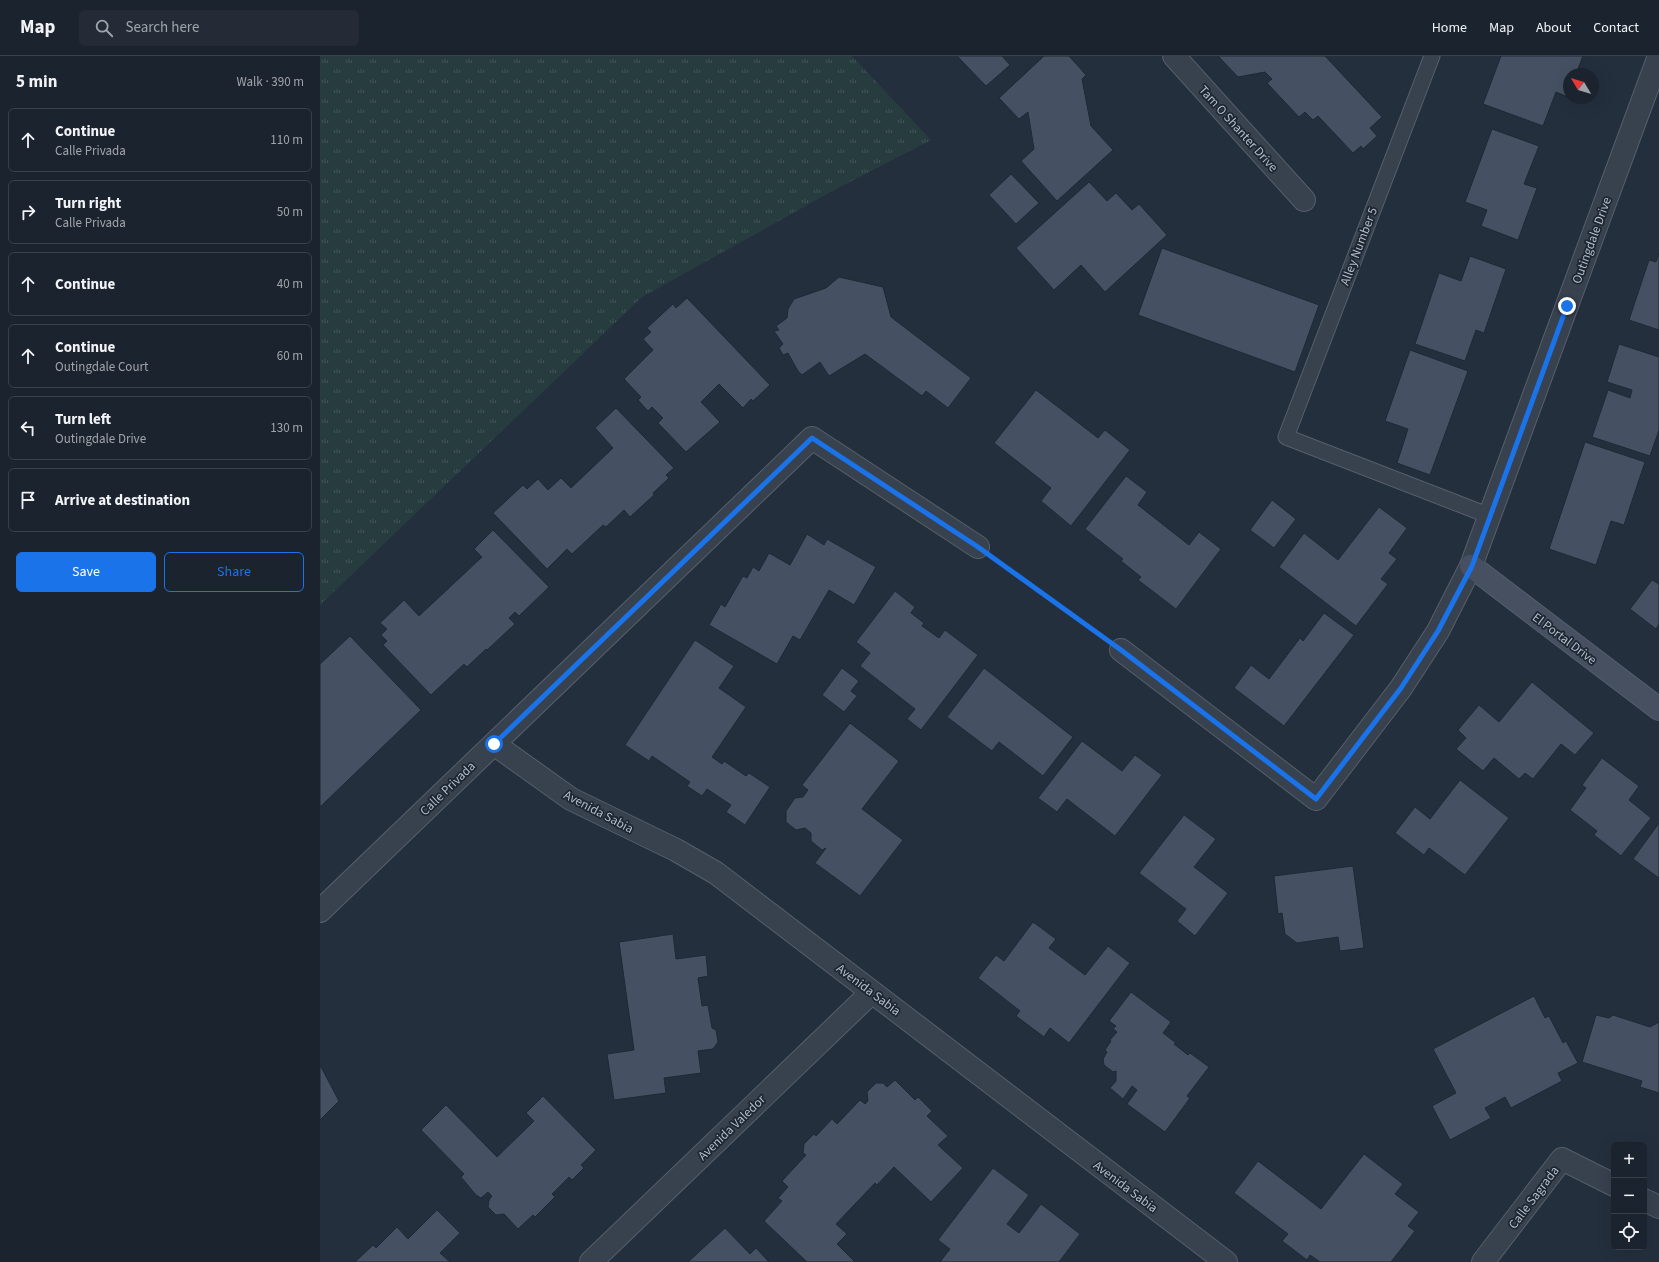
<!DOCTYPE html>
<meta charset="utf-8">
<style>
:root{--surface:#1b232e;--page:#242b36;--text:#f1f3f6;--muted:#a0a4aa;--line:#39404a;--accent:#1a73e8}
body{margin:0;font-family:"Source Sans 3",sans-serif;background:var(--page);color:var(--text)}
.controls{position:absolute;right:12px;bottom:12px;display:grid;overflow:hidden;border-radius:6px;box-shadow:0 4px 16px #0002}
.controls button{width:36px;height:36px;display:grid;place-items:center;padding:0;border:0;border-bottom:1px solid var(--line);background:var(--surface);color:var(--text);font:20px sans-serif}
.compass{position:absolute;left:1243px;top:12px;width:36px;height:36px;border-radius:50%;background:var(--surface);box-shadow:0 4px 16px #0002;rotate:308deg}
.stop{position:absolute;width:12px;height:12px;margin:-9px;border:3px solid #1a73e8;border-radius:50%;background:#fff}
.stop.end{background:#1a73e8;border-color:#fff;box-shadow:0 1px 4px #0008}
.list{margin:0;padding:0;list-style:none}
h2{display:flex;justify-content:space-between;align-items:center;height:52px;margin:0;padding:0 16px;font-size:17px}
h2 small{font-size:13px;font-weight:400;color:var(--muted)}
.list li{display:grid;grid-template-columns:26px 1fr auto;gap:12px;align-items:center;box-sizing:border-box;height:64px;margin:0 8px 8px;padding:0 8px;border:1px solid var(--line);border-radius:6px}
.list b{display:block;font-size:15px;white-space:nowrap}
.list p{margin:0;font-size:13px;white-space:nowrap;color:var(--muted)}
.list em{font-size:13px;font-style:normal;color:var(--muted)}
.actions{display:flex;gap:8px;padding:12px 16px}
.actions a{flex:1;padding:9px 0;border:1px solid var(--accent);border-radius:6px;text-align:center;font-size:14px;color:var(--accent)}
.actions .main{background:var(--accent);color:#fff}
.icon{flex:none;width:22px;height:22px;fill:none;stroke:currentColor;stroke-width:2;stroke-linecap:round;stroke-linejoin:round}
.map{position:relative;flex:none;width:1339px;height:1206px;overflow:hidden}
header{display:flex;align-items:center;gap:24px;box-sizing:border-box;height:56px;padding:0 20px;background:var(--surface);border-bottom:1px solid var(--line)}
header strong{font-size:19px}
nav{display:flex;gap:22px;margin-inline-start:auto;font-size:14px}
.search{width:280px;height:36px;background:var(--page);display:flex;align-items:center;gap:10px;box-sizing:border-box;padding:0 14px;border-radius:6px;color:var(--muted);font-size:15px}
main{display:flex}
aside{flex:1;background:var(--surface)}
.map>svg:first-child{display:block}
</style>
<header>
<strong>Map</strong>
<div class="search"><svg class="icon" aria-label="search" viewBox="0 0 24 24"><circle cx="10" cy="10" r="6"/><path d="M15 15l6 6"/></svg>Search here</div>
<nav><a>Home</a><a>Map</a><a>About</a><a>Contact</a></nav>
</header>
<main>
<aside>
<h2>5 min<small>Walk · 390 m</small></h2>
<ul class="list">
<li><svg class="icon" aria-label="ahead" viewBox="0 0 24 24"><path d="M12 20V5M6 11l6-6 6 6"/></svg><div><b>Continue</b><p>Calle Privada</p></div><em>110 m</em></li>
<li><svg class="icon" aria-label="right" viewBox="0 0 24 24"><path d="M7 20v-9h11M14 6l5 5-5 5"/></svg><div><b>Turn right</b><p>Calle Privada</p></div><em>50 m</em></li>
<li><svg class="icon" aria-label="ahead" viewBox="0 0 24 24"><path d="M12 20V5M6 11l6-6 6 6"/></svg><div><b>Continue</b></div><em>40 m</em></li>
<li><svg class="icon" aria-label="ahead" viewBox="0 0 24 24"><path d="M12 20V5M6 11l6-6 6 6"/></svg><div><b>Continue</b><p>Outingdale Court</p></div><em>60 m</em></li>
<li><svg class="icon" aria-label="left" viewBox="0 0 24 24"><path d="M17 20v-9H6M10 6l-5 5 5 5"/></svg><div><b>Turn left</b><p>Outingdale Drive</p></div><em>130 m</em></li>
<li><svg class="icon" aria-label="arrive" viewBox="0 0 24 24"><path d="M6 21V4h12l-3 4 3 4H6"/></svg><div><b>Arrive at destination</b></div></li>
</ul>
<div class="actions"><a class="main">Save</a><a>Share</a></div>
</aside>
<div class="map">
<svg width="1339" height="1206" viewBox="0 0 1339 1206">
<defs>
<pattern id="grass-tufts" width="24" height="20" patternUnits="userSpaceOnUse"><rect width="24" height="20" fill="#263c3f"/><path d="M3 7l-1-3M5 7V3M7 7l1-3M15 17l-1-3M17 17v-4M19 17l1-3" fill="none" stroke="#435659"/></pattern>
</defs>
<rect width="100%" height="100%" fill="#242f3e"/>
<path fill="url(#grass-tufts)" d="M0 0H532L611 84 518 132 322 241 0 549Z"/>
<path fill="#455162" stroke="#1f2835" d="M637 0H682L690 9 666 30Z
M724 0H749L766 19 762 23 771 70 793 94 737 145 701 105 714 93 708 56 699 63 679 42Z
M898 0H1005L1062 61 1050 72 1057 80 1043 93 1041 90 1033 97 998 60 993 64 985 56 979 61 947 27 952 23 945 16 918 21Z
M1181 0H1263L1256 18H1249L1248 41 1236 36 1223 70 1163 48Z
M1172 73 1219 90 1204 128 1217 132 1198 184 1161 170 1167 154 1145 146Z
M691 118 719 147 696 168 669 139Z
M769 126 787 145 796 137 812 154 819 148 847 179 785 236 761 209 734 234 696 192Z
M842 192 999 249 975 316 818 259Z
M1339 197V274L1309 264 1329 204 1336 206Z
M1150 200 1186 213 1164 277 1156 274 1145 305 1095 288 1119 217 1141 225Z
M519 221 563 231 571 261 651 322 628 352 606 335 602 340 545 298 509 320 500 306 482 319 478 315 468 297 463 299 459 292 463 288 454 275 459 274 456 270 467 262 468 253 474 243 506 232Z
M367 242 450 329 433 345 431 343 423 352 399 328 381 346 400 366 366 396 338 367 343 362 332 351 328 355 318 344 321 341 304 323 333 294 323 283 331 276 327 272 353 248 356 252Z
M1299 288 1339 301V374L1330 400 1272 381 1288 334 1310 342 1312 334 1287 326Z
M1090 294 1148 315 1110 419 1077 407 1088 373 1065 365Z
M716 334 778 382 785 374 810 394 751 470 721 445 731 432 674 387Z
M296 352 354 412 346 419 349 422 333 437 334 439 310 461 304 454 286 471 283 469 252 498 247 493 227 513 173 457 203 429 207 433 218 423 228 434 241 422 251 432 293 392 275 372Z
M1265 386 1325 406 1304 469 1291 465 1276 509 1229 493Z
M806 420 827 436 818 449 869 489 879 476 901 493 856 553 818 524 821 521 801 505 803 503 765 473Z
M952 444 976 463 954 492 930 474Z
M1059 451 1087 472 1069 497 1077 503 1061 523 1068 528 1036 570 959 511 984 477 1018 504Z
M173 474 229 531 199 560 195 556 189 562 195 568 167 594 166 593 147 611 144 608 111 639 63 589 67 585 61 579 67 573 60 567 84 544 99 560 162 501 154 493Z
M487 478 504 489 507 483 556 511 534 549 509 534 480 584 473 580 457 608 389 569 401 548 405 551 423 520 427 522 433 511 439 515 449 497 470 509Z
M1332 524 1339 528V568L1336 573 1310 553Z
M575 535 595 551 591 557 604 567 602 570 619 582 625 574 658 599 601 674 587 663 595 653 540 610 550 597 536 586Z
M1004 557 1034 579 964 670 914 632 931 609 949 623 980 582 983 585Z
M30 580 101 654 0 751V608Z
M375 584 414 610 399 632 426 651 392 701 402 708 404 705 426 720 429 717 450 731 425 769 406 756 411 749 387 733 382 740 367 730 370 726 332 700 329 705 305 689Z
M522 612 539 625 531 635 537 640 524 656 502 639Z
M664 612 753 681 723 720 679 686 672 695 627 661Z
M1212 626 1274 677 1255 699 1241 688 1213 723 1205 717 1199 723 1174 702 1163 715 1136 693 1146 682 1138 674 1159 649 1179 666Z
M530 667 579 705 542 753 583 784 540 840 495 807 506 792 502 794 491 785V777L485 772 476 774 466 766V755L475 742 483 741 488 734 482 729Z
M762 685 802 715 815 699 842 719 795 780 747 743 737 756 718 742Z
M1282 702 1319 730 1309 744 1331 762 1301 800 1274 779 1277 775 1250 754 1266 732 1262 729Z
M1140 724 1189 762 1145 819 1109 792 1104 799 1075 777 1095 751 1110 763Z
M864 759 896 783 874 811 908 837 875 880 857 865 866 853 819 817Z
M1339 767V822L1313 803Z
M1033 810 1044 892 1020 895 1018 881 977 887 965 878 962 857 958 858 954 820Z
M713 866 736 883 729 892 765 919 788 890 810 907 749 987 730 972 724 981 696 960 700 955 658 922 676 899 684 905Z
M353 878 356 903 386 899 388 920 378 922 382 950 388 949 392 972 396 974 398 986 393 993 378 995 381 1017 344 1022 346 1037 294 1044 287 998 314 994 299 886Z
M811 936 851 966 843 977 856 987 854 988 868 999 870 997 889 1011 867 1040 870 1042 845 1076 807 1048 817 1034 812 1030 803 1043 790 1032 796 1025V1015L793 1016 784 1009 783 1003 787 996 785 994 791 985 790 984 797 976 793 973 796 970 789 965Z
M1214 940 1225 962 1229 960 1243 987 1246 985 1258 1007 1238 1017 1242 1025 1191 1052 1185 1041 1165 1052 1171 1062 1130 1084 1112 1050 1136 1037 1113 993Z
M1276 959 1289 962 1293 959 1330 971 1339 966V1037L1320 1031 1322 1025 1262 1006Z
M0 1009 19 1045 0 1064Z
M575 1024 595 1044 598 1041 612 1055 607 1060 628 1080 618 1089 643 1112 611 1146 574 1111 557 1129 555 1127 516 1168 527 1178 517 1188 535 1206H487L444 1165 462 1145 458 1142 468 1131 462 1125 486 1099 483 1097 484 1088 494 1078 496 1080 512 1063 517 1068 540 1044 545 1048 548 1045 547 1036 556 1027H563L567 1031Z
M223 1040 276 1094 261 1109 264 1112 252 1124 249 1121 232 1138 235 1141 215 1161 213 1159 198 1173 184 1158 176 1159 168 1151 169 1144 172 1140 168 1136 161 1142 156 1139 141 1121 144 1118 101 1074 126 1049 177 1101 214 1065 206 1057Z
M1044 1098 1083 1128 1075 1138 1099 1156 1088 1170 1095 1175 1071 1206H1000L990 1199 987 1204 962 1185 968 1178 914 1137 938 1105 1001 1153Z
M673 1112 709 1139 687 1168 699 1177 721 1148 760 1178 739 1206H620L630 1193 618 1184Z
M117 1154 140 1177 120 1197 130 1206H35L53 1189 56 1192 77 1171 88 1183Z
M405 1172 430 1198 436 1192 449 1206H368Z"/>
<g fill="none" stroke-linecap="round" stroke-linejoin="round">
<g stroke="#565f6c" stroke-width="17">
<path id="lane" d="M1112 0 966 381 1170 460"/>
</g>
<g stroke="#565f6c" stroke-width="24">
<path id="street" d="M854 0 984 144
M801 594 996 743 1081 632 1118 575 1151 510 1339 0
M174 688 251 743 356 794 396 817 906 1206
M0 855 492 382 658 491
M1324 1144 1339 1151
M271 1206 552 936
M1163 1206 1242 1103 1294 1129"/>
</g>
<g stroke="#565f6c" stroke-width="24">
<path id="secondary" d="M1151 510 1339 653"/>
</g>
<path stroke="#44595c" stroke-width="2.5" stroke-dasharray="3 3" stroke-linecap="butt" d="M678 505 781 579"/>
<use href="#lane" stroke="#38414e" stroke-width="15"/>
<use href="#street" stroke="#38414e" stroke-width="22"/>
<use href="#secondary" stroke="#465061" stroke-width="22"/>
</g>
<g fill="none" stroke-linecap="round" stroke-linejoin="round">
<path stroke="#1a73e8" stroke-width="5" d="M174 688 492 382 658 491 801 594 996 743 1081 632 1118 575 1152 510 1247 250"/>
</g>
<g text-anchor="middle" stroke-width="3.5" stroke-linejoin="round" paint-order="stroke">
<g font-size="13" fill="#b4bcc9" stroke="#1d2633">
<text transform="translate(919 72) rotate(48)" y="5">Tam O Shanter Drive</text>
<text transform="translate(1271 184) rotate(-70)" y="5">Outingdale Drive</text>
<text transform="translate(1038 190) rotate(-69)" y="5">Alley Number 5</text>
<text transform="translate(1245 582) rotate(37)" y="5">El Portal Drive</text>
<text transform="translate(127 732) rotate(-44)" y="5">Calle Privada</text>
<text transform="translate(279 755) rotate(28)" y="5">Avenida Sabia</text>
<text transform="translate(549 933) rotate(37)" y="5">Avenida Sabia</text>
<text transform="translate(411 1071) rotate(-44)" y="5">Avenida Valedor</text>
<text transform="translate(806 1130) rotate(37)" y="5">Avenida Sabia</text>
<text transform="translate(1213 1141) rotate(-53)" y="5">Calle Sagrada</text>
</g>
</g>
</svg>
<div class="controls">
<button>+</button>
<button>−</button>
<button><svg class="icon" aria-label="locate" viewBox="0 0 24 24"><circle cx="12" cy="12" r="6"/><path d="M12 2v4M12 18v4M2 12h4M18 12h4"/></svg></button>
</div>
<svg class="compass" viewBox="-18 -18 36 36"><path d="M0-13l5 13h-10z" fill="#e53935"/><path d="M0 13l5-13h-10z" fill="#a0a4aa"/></svg>
<div class="stop" style="left:174px;top:688px"></div>
<div class="stop end" style="left:1247px;top:250px"></div>
</div>
</main>
